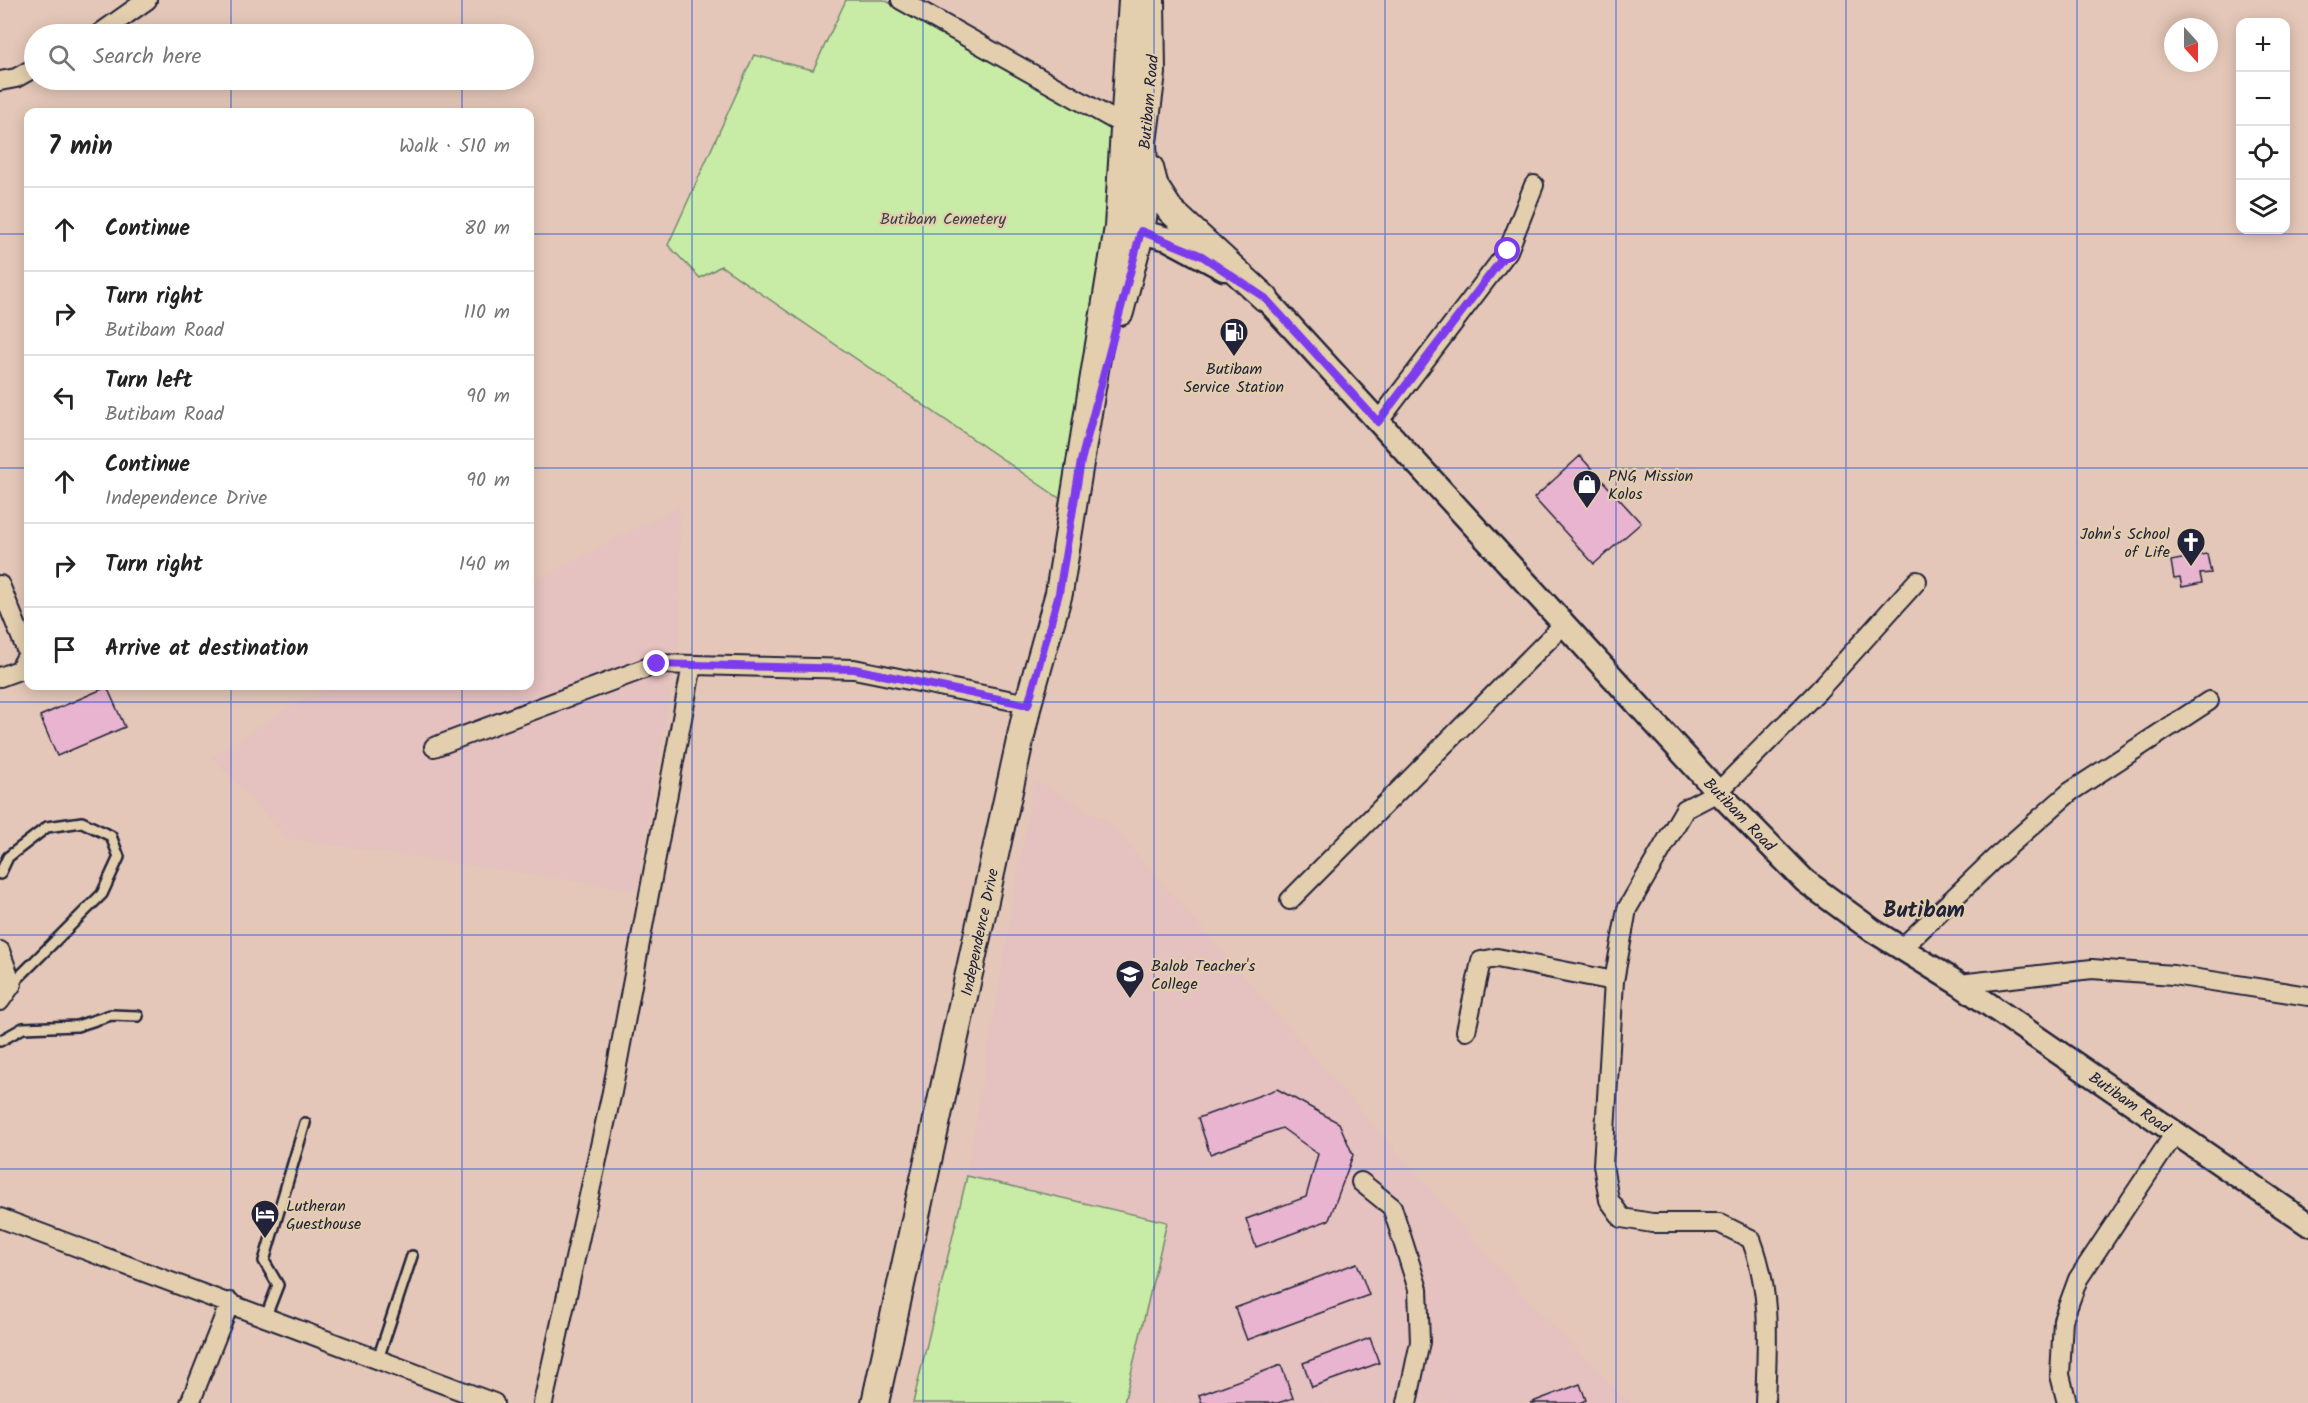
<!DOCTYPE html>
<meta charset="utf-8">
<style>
:root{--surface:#fff;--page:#f6f6f6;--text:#222;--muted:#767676;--line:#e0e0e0}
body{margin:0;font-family:Kalam,sans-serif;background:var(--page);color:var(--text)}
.controls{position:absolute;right:18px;top:18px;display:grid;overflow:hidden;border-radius:12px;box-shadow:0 3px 15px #0003}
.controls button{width:54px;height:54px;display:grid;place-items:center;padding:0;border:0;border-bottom:2px solid var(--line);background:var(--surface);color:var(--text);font:30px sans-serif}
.compass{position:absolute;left:2164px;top:18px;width:54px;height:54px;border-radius:50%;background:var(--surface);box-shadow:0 3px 15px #0003;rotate:159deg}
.stop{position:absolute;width:18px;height:18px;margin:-14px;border:4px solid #7c3aed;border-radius:50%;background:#fff}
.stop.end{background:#7c3aed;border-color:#fff;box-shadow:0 2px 6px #0008}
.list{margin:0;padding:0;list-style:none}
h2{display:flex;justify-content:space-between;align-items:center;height:78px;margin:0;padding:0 24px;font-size:26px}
h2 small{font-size:20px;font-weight:400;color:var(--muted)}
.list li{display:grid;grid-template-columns:39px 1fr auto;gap:18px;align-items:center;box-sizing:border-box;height:84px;padding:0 24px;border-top:2px solid var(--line)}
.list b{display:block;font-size:22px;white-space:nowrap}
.list p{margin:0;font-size:20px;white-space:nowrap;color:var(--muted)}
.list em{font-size:20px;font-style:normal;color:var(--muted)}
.icon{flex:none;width:33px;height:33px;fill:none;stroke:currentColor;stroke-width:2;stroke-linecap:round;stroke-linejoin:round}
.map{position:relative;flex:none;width:2308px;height:1403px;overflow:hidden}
.search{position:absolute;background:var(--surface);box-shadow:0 3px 15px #0003;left:24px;top:24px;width:510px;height:66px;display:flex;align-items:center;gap:15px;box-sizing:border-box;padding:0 21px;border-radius:33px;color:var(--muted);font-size:22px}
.panel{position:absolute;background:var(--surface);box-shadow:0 3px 15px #0003;left:24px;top:108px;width:510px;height:582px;border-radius:12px}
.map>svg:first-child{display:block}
</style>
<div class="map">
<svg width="2308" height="1403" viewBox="0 0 2308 1403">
<rect width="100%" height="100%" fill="#e4c7b8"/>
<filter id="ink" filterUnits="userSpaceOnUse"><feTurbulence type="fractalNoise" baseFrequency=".0167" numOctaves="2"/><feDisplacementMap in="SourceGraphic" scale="12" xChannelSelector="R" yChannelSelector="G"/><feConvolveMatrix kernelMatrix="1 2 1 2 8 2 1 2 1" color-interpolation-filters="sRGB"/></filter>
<g filter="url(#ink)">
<path fill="#e5c1bf" d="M679 507 680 634 640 866 638 890 288 838 212 757 303 699 330 686H530V583Z
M1034 780 1109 823 1525 1298 1630 1403H913L967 1176Z"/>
<path fill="#c8eca5" stroke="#758770" stroke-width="1.5" d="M846 0H884L1125 126 1075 509 721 266 700 278 668 245 754 55 813 70Z
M967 1176 1167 1222 1124 1403H913Z"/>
<path fill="#e8b4cf" stroke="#22223b" stroke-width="1.5" d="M1580 456 1641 523 1594 564 1534 498Z
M2207 554 2211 573 2200 574 2202 583 2182 587 2180 578 2174 579 2171 561Z
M107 687 125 727 57 756 40 716Z
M1277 1089 1339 1123 1353 1155 1329 1220 1256 1247 1246 1219 1306 1197 1318 1154 1282 1128 1210 1154 1198 1118Z
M1357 1263 1369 1295 1247 1340 1235 1308Z
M1370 1338 1379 1363 1312 1387 1303 1363Z
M1281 1365 1293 1398 1278 1403H1202L1199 1395Z
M1580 1384 1586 1400 1579 1403H1530Z"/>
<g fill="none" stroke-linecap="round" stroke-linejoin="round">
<g stroke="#22223b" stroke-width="14">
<path id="service" d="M0 874 8 857 47 827 82 822 111 836 119 857 102 894 12 984
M0 1041 23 1028 77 1026 111 1015 138 1016
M266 1316 278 1285 264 1261 305 1123
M378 1359 412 1256"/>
</g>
<g stroke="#22223b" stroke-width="22">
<path id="minor" d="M901 0 1125 126
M99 34 147 0
M0 81 16 78 34 68
M1378 422 1508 251 1534 185
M0 585 28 654 19 670 0 677
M434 747 657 664 854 669 1028 704
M1290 900 1563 625
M1902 948 1995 858 2070 792 2209 701
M0 951 12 984 0 1001
M1959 984 2092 969 2173 975 2308 996
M1466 1031 1481 961 1497 958 1614 981
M1361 1182 1392 1207 1418 1289 1420 1342 1407 1403
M0 1218 494 1403
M190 1403 230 1302
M543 1403 612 1092 692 665
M1765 1403C1767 1346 1772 1293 1751 1239L1719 1223H1652L1622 1218 1609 1200 1603 1165 1614 981 1627 909 1685 809 1718 792 1818 691 1917 581
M2067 1403 2060 1375 2063 1320 2078 1279 2175 1133"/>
</g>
<g stroke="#22223b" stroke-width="27">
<path id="tertiary" d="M1126 228 1168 239 1224 269
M1252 288 1265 298 1718 792 1805 881 1872 930 1959 984 2308 1224"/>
</g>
<g stroke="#22223b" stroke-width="30">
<path id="secondary" d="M1150 168 1155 187 1170 210 1265 298
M1120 312 1141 231 1145 204 1143 142 1152 73 1151 0
M875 1403 1028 704 1059 593 1118 227 1132 0"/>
</g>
<use href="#service" stroke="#e3cfae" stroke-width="9"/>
<use href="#minor" stroke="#e3cfae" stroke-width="18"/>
<use href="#tertiary" stroke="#e3cfae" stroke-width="22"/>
<use href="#secondary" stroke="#e3cfae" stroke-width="26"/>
</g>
</g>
<g fill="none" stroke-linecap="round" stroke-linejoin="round" filter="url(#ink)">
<path stroke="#7c3aed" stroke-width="8" d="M657 664 854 669 1028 705 1059 593 1081 461 1141 231 1202 256 1265 298 1378 422 1508 251"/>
</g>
<path fill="none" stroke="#1d4ed8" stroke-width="1.5" stroke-opacity="0.55" d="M231 0V34M462 0V34M692 0V1403M923 0V1403M1154 0V1403M1385 0V1403M1616 0V1403M1846 0V1403M2077 0V1403M231 80V112M462 80V112M0 234H28M530 234H2308M0 468H28M530 468H2308M231 686V1403M462 686V1403M0 702H2308M0 935H2308M0 1169H2308"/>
<defs>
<g id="fuel-pin" transform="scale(1.5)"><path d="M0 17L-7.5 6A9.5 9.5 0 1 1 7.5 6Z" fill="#22223b" stroke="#e3cfae"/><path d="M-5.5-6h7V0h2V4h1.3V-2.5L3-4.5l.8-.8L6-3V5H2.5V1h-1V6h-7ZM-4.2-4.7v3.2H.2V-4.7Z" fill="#fff"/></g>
<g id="shop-pin" transform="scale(1.5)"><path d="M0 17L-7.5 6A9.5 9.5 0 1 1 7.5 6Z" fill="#22223b" stroke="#e3cfae"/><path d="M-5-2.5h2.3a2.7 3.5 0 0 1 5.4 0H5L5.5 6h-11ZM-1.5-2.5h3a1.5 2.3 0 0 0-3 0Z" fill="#fff"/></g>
<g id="church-pin" transform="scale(1.5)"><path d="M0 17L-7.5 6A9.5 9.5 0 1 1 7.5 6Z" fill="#22223b" stroke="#e3cfae"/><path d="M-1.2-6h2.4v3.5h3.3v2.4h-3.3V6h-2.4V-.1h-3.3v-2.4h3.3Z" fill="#fff"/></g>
<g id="school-pin" transform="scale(1.5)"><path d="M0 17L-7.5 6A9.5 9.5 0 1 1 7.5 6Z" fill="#22223b" stroke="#e3cfae"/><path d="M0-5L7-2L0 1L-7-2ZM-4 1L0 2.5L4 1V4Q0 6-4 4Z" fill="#fff"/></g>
<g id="hotel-pin" transform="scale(1.5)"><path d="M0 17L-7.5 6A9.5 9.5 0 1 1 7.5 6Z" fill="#22223b" stroke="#e3cfae"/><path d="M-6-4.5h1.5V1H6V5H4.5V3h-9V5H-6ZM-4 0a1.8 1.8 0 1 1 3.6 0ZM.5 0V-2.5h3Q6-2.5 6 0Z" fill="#fff"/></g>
</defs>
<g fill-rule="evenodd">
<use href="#fuel-pin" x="1234" y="332"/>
<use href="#shop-pin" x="1587" y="484"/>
<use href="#church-pin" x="2191" y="542"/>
<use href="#school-pin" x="1130" y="974"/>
<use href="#hotel-pin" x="265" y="1214"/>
</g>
<g text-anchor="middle" stroke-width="4.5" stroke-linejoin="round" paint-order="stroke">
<g font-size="16" fill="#22223b" stroke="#e3cfae">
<text transform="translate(1148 102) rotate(-85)" y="6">Butibam Road</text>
<text transform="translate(1740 814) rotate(46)" y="6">Butibam Road</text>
<text transform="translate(979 932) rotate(-78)" y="6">Independence Drive</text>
<text transform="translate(2130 1102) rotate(35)" y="6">Butibam Road</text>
</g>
<g font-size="16" fill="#3b404b" stroke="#e3cfae">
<text x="943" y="224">Butibam Cemetery</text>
</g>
<g font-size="16" fill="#22223b" stroke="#e3cfae" text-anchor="start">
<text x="1234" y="374" text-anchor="middle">Butibam<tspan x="1234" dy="18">Service Station</tspan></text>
<text x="1608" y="481">PNG Mission<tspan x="1608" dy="18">Kolos</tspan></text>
<text x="2170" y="539" text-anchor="end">John's School<tspan x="2170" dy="18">of Life</tspan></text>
<text x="1151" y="971">Balob Teacher's<tspan x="1151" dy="18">College</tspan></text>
<text x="286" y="1211">Lutheran<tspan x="286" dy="18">Guesthouse</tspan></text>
</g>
<g font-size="22" font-weight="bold" fill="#22223b" stroke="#e3cfae">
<text x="1924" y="917">Butibam</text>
</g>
</g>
</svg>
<div class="controls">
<button>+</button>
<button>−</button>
<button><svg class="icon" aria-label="locate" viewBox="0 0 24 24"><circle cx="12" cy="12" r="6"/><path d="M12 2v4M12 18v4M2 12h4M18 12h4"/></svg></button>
<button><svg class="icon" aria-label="layers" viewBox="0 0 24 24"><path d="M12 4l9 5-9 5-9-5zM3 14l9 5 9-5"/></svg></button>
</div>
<svg class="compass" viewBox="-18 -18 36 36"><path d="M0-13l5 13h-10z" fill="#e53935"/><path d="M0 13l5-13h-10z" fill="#767676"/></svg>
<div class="stop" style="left:1508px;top:251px"></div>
<div class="stop end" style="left:657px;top:664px"></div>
<div class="search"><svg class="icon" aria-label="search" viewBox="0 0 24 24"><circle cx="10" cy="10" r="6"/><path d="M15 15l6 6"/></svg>Search here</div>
<section class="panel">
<h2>7 min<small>Walk · 510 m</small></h2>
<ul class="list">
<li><svg class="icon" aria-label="ahead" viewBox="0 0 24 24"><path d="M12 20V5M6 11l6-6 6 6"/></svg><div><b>Continue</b></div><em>80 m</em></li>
<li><svg class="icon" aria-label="right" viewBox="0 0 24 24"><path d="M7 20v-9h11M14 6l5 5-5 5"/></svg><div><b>Turn right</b><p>Butibam Road</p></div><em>110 m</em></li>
<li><svg class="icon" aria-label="left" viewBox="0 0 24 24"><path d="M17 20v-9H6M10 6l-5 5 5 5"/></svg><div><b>Turn left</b><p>Butibam Road</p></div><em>90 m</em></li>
<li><svg class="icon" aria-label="ahead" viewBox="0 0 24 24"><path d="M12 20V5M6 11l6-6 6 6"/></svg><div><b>Continue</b><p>Independence Drive</p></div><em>90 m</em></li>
<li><svg class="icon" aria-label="right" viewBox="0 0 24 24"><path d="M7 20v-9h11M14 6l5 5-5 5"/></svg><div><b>Turn right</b></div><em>140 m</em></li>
<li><svg class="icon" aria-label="arrive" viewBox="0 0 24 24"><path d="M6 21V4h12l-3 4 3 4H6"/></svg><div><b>Arrive at destination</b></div></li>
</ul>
</section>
</div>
